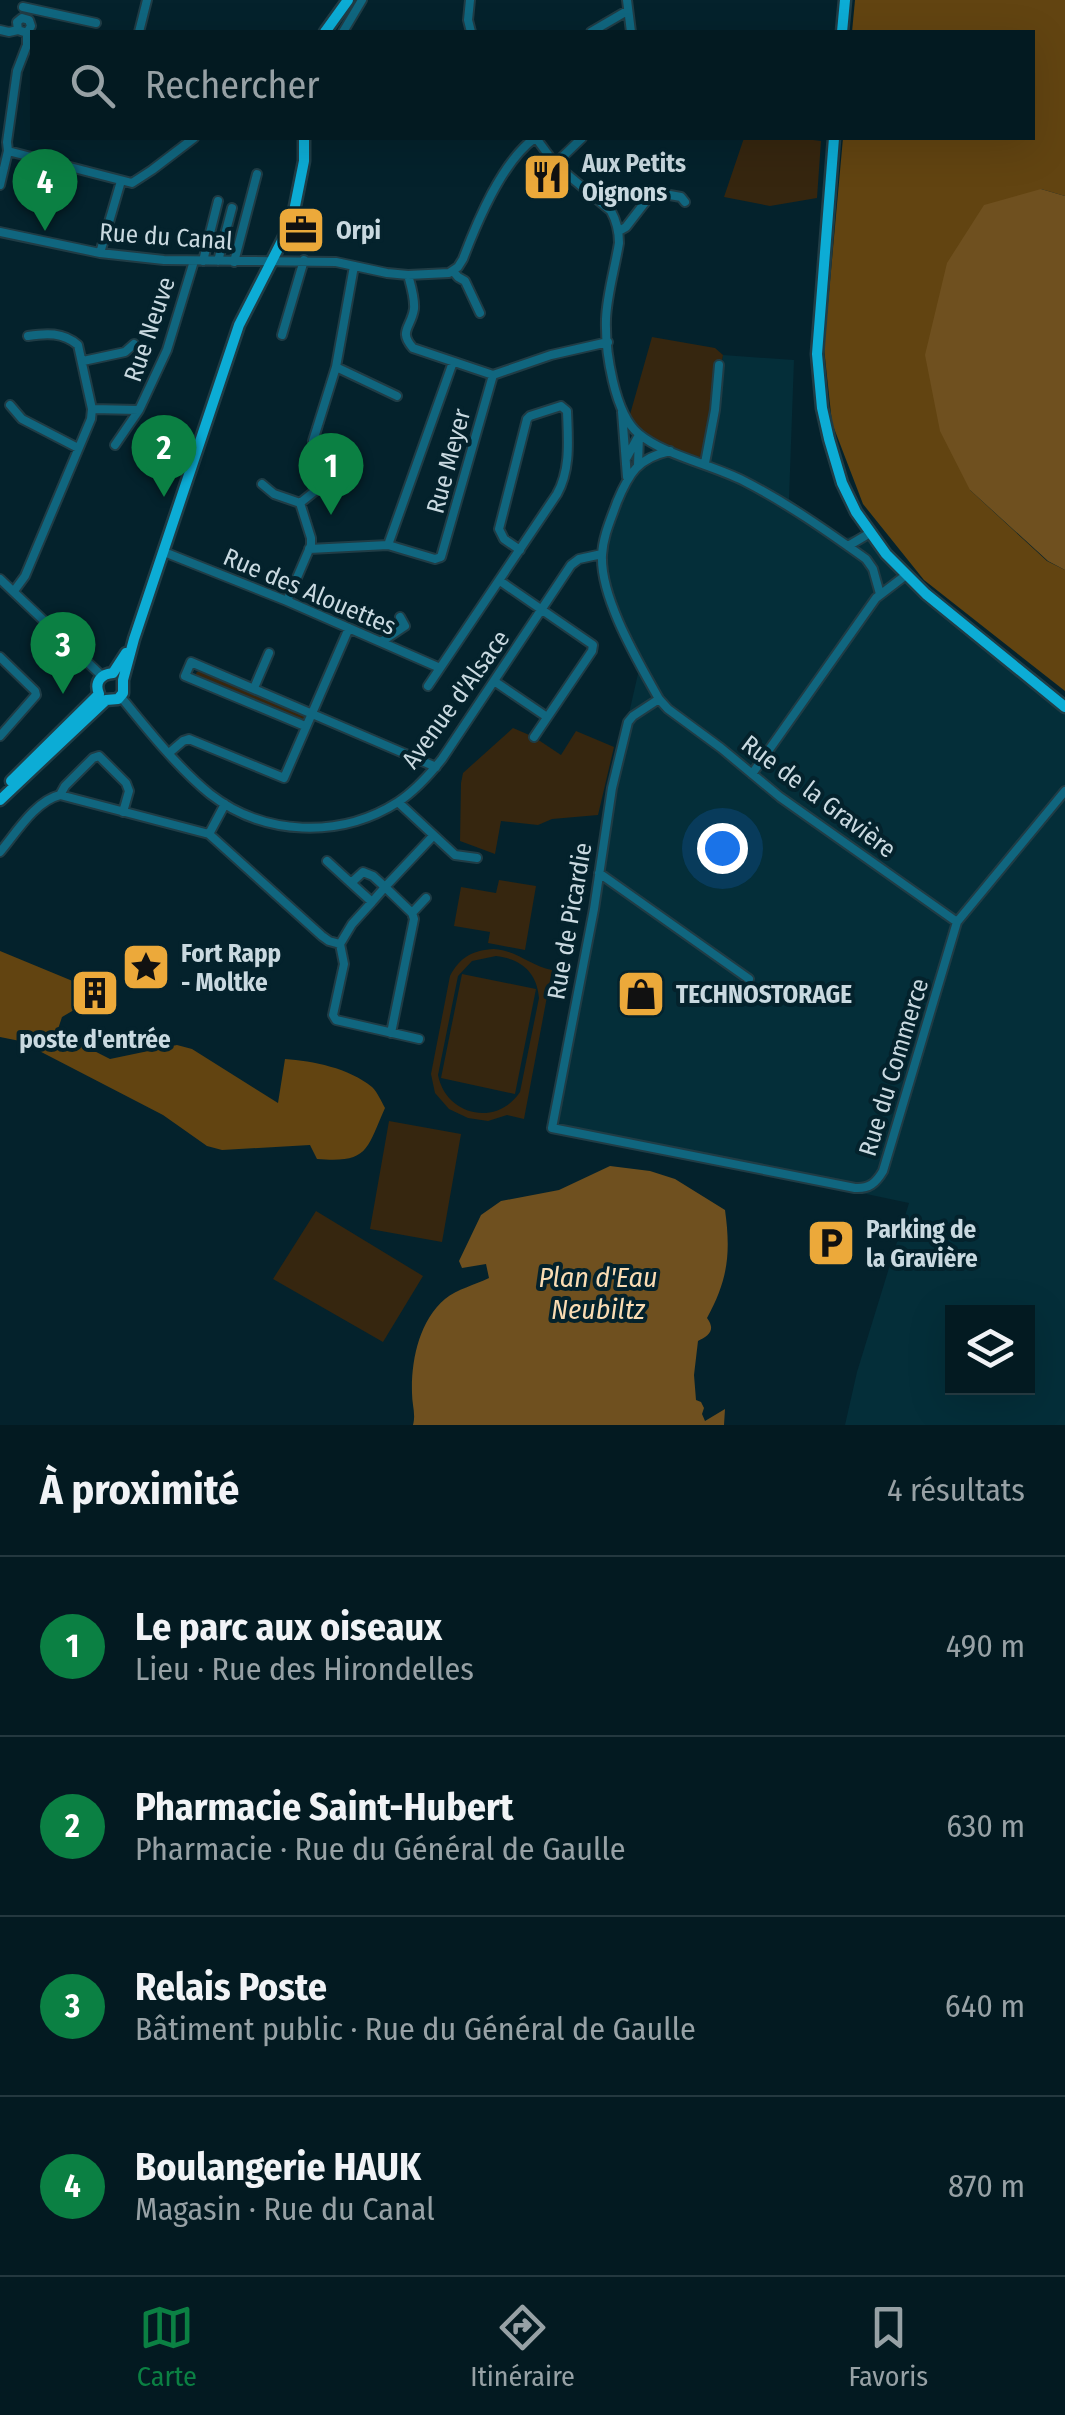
<!DOCTYPE html>
<html lang="fr">
<meta charset="utf-8">
<style>
:root{--surface:#031a21;--page:#11272e;--text:#f1f3f6;--muted:#97a1a5;--line:#24383f;--accent:#0b8043}
body{margin:0;font-family:"Fira Sans Condensed",sans-serif;background:var(--page);color:var(--text)}
.controls{position:absolute;right:30px;bottom:30px;display:grid;overflow:hidden;border-radius:0px;box-shadow:0 10px 40px #0002}
.controls button{width:90px;height:90px;display:grid;place-items:center;padding:0;border:0;border-bottom:2px solid var(--line);background:var(--surface);color:var(--text);font:50px sans-serif}
.you{position:absolute;left:722px;top:848px;width:35px;height:35px;margin:-25px;border:8px solid #fff;border-radius:50%;background:#1a73e8;box-shadow:0 0 0 15px #1a73e833}
.badge{display:grid;place-items:center;width:65px;height:65px;border-radius:50%;background:var(--accent);color:#fff;font-size:32px;font-weight:700}
.pin{position:absolute;translate:-50% -82px;filter:drop-shadow(0 2px 5px #0008)}
.pin::after{content:'';position:absolute;top:52px;width:35px;height:30px;background:inherit;clip-path:polygon(0 0,100% 0,50% 100%)}
.list{margin:0;padding:0;list-style:none}
h2{display:flex;justify-content:space-between;align-items:center;height:130px;margin:0;padding:0 40px;font-size:42px}
h2 small{font-size:32px;font-weight:400;color:var(--muted)}
.list li{display:grid;grid-template-columns:65px 1fr auto;gap:30px;align-items:center;box-sizing:border-box;height:180px;padding:0 40px;border-top:2px solid var(--line)}
.list b{display:block;font-size:38px;white-space:nowrap}
.list p{margin:0;font-size:32px;white-space:nowrap;color:var(--muted)}
.list em{font-size:32px;font-style:normal;color:var(--muted)}
.icon{flex:none;width:55px;height:55px;fill:none;stroke:currentColor;stroke-width:2;stroke-linecap:round;stroke-linejoin:round}
.map{position:relative;flex:none;width:1065px;height:1425px;overflow:hidden}
.search{position:absolute;background:var(--surface);box-shadow:0 10px 40px #0002;left:30px;right:30px;top:30px;height:110px;display:flex;align-items:center;gap:25px;box-sizing:border-box;padding:0 35px;border-radius:0px;color:var(--muted);font-size:38px}
.sheet{height:850px;background:var(--surface)}
nav{display:flex;justify-content:space-around;align-items:center;box-sizing:border-box;height:140px;border-top:2px solid var(--line);background:var(--surface);font-size:28px;color:var(--muted)}
nav a{display:grid;justify-items:center;gap:5px}
nav .on{color:var(--accent)}
.map>svg:first-child{display:block}
</style>
<div class="map">
<svg width="1065" height="1425" viewBox="0 0 1065 1425">
<rect width="100%" height="100%" fill="#04222c"/>
<path fill="#042e39" fill-rule="evenodd" d="M723 355 794 360 789 499 845 538 868 532 884 555 1065 710V1425H845L857 1372 909 1203 553 1128 612 788 640 665 605 587 602 554 627 477 647 461 670 449 703 458ZM952 1312H1028V1388H952Z"/>
<path fill="#36260f" fill-rule="evenodd" d="M744 138H798L821 141 817 198 770 206 724 197Z
M652 337 715 348 723 355 703 458C669 449 655 442 629 418Z
M201 669 306 715V718L302 722 197 678 196 673Z
M513 728 534 737 561 755 576 731 614 747 598 815 552 819 538 825 501 821 495 854 460 841 461 783 463 773Z
M499 880 536 886 525 950 488 943 490 932 454 926 461 887 496 893Z
M494 949C518 951 530 966 552 970L524 1119 507 1115 488 1121 468 1118 449 1109 435 1093 431 1074 450 976C460 957 473 950 494 949ZM496 956C521 959 537 972 539 998L520 1092C497 1127 446 1116 438 1075L458 976 472 961Z
M462 974 536 989 515 1094 441 1078Z
M389 1121 461 1134 442 1242 370 1229Z
M316 1211 423 1276 383 1342 273 1279Z"/>
<path fill="#624411" d="M855 0H1065V196L1041 189 970 490 1047 561 1065 570V691L924 580 863 504 832 423 824 348 843 138H1032V32H852Z
M0 951 75 982 79 1007 62 1017 57 1032 110 1059 177 1045 192 1049 278 1103 285 1059C313 1061 349 1068 372 1087 378 1093 381 1101 385 1108 366 1151 368 1163 317 1159L310 1145 222 1150 207 1146 163 1115 20 1041 0 1037Z"/>
<path fill="#6f501f" d="M1041 189 1065 196V570L1048 561 970 490 940 431 925 355 947 263 984 205Z
M610 1166 650 1171 675 1179 725 1210C731 1253 728 1280 707 1318 716 1330 709 1336 698 1341L694 1375 696 1400 701 1402 704 1408 702 1414 705 1421 725 1409 724 1425H413C416 1414 412 1405 412 1393 411 1361 419 1321 445 1299 457 1289 475 1285 489 1278L486 1264 462 1268 459 1261 481 1215 501 1201 559 1190Z"/>
<g fill="none" stroke-linecap="round" stroke-linejoin="round">
<g stroke="#203c45" stroke-width="12">
<path id="minor" d="M470 0 468 20 471 32
M627 0 631 32
M23 7 96 23
M0 30 9 32 18 30
M139 32 147 0
M343 32 362 0
M591 32 627 11
M536 138 555 164 611 211C617 222 619 231 619 243 615 268 607 294 606 319 605 350 614 414 639 434 664 455 713 465 744 481 787 503 827 531 866 559L873 569 880 594
M8 151 132 183 152 170 194 138
M555 164 582 138
M0 185 8 151 7 142 17 71 27 45V33L31 26 29 20 22 18 17 22 18 30 27 33
M619 231 626 227 653 192 681 197 685 202
M0 232 100 253 164 260 336 262 387 273 408 275 449 273 458 267 463 259C477 222 502 161 535 138
M100 253 121 181
M203 261 218 201
M218 261 232 208
M234 262 257 174
M453 271 458 277 465 281 480 313
M408 275C411 286 415 298 414 309 411 328 398 331 413 348L493 375 551 355 608 342
M282 335 304 260
M83 361 125 352 134 344
M336 367 397 396
M10 405 22 419 78 448
M92 409 139 410 167 350 194 261
M622 412 627 477
M115 445 139 410
M627 457 639 435 638 465
M705 463 715 410 719 365
M262 484 274 494 300 503
M388 545 453 362
M848 546 870 533
M309 549 388 545 435 559 441 557 493 375
M164 552 287 601 440 668
M0 579 102 676
M500 581 593 645 592 651 534 737
M14 591 25 576 91 419 92 409 78 345C63 332 46 333 28 336
M287 601 311 545V538L300 503 325 483 329 475 313 441 336 367 354 266
M381 642 405 626 400 617
M0 657 35 691 36 695 0 736
M494 681 547 717
M428 686 557 494C571 469 568 440 567 411L561 406 530 416 527 419 499 529 504 539 520 550
M254 688 269 653
M121 697C147 729 178 768 210 794 264 836 340 839 398 802 415 791 430 774 442 759L571 565 579 559 602 554
M659 699C638 661 600 598 602 555 603 536 611 519 617 502 629 473 638 458 670 451
M305 726 185 676 191 662 436 767
M169 753 183 741 189 739 284 778 349 628
M752 774 876 598 906 575
M60 795 65 786 93 758 99 756 126 783 129 791 123 812
M398 802 455 855 477 858
M209 834 225 804
M0 852C16 833 35 801 60 795L209 834 322 936 329 941 340 944 344 964 333 1015 336 1020 419 1039
M327 861 351 883
M363 872 373 876 385 887 372 902 351 883Z
M599 873 749 979
M412 913 426 898
M957 922 780 797 721 748 668 709 659 699 633 716 628 722 612 788 594 909 552 1128 855 1188C869 1189 876 1183 883 1171L957 922 1065 791
M340 944 352 924 372 902
M391 1033 414 919 412 913 385 887 433 836"/>
</g>
<g stroke="#203c45" stroke-width="15">
<path id="major" d="M325 32 348 0
M842 32 845 0
M834 138 817 354 822 408 829 439 842 483 856 512 886 554 926 594 1065 707
M113 673 126 653
M99 694C94 682 101 674 113 673
M106 700 118 699 123 693V680L134 639 239 325 285 235 294 211 304 161V138
M11 781 99 694
M0 800 106 700"/>
</g>
<use href="#minor" stroke="#10667f" stroke-width="8"/>
<use href="#major" stroke="#0cacd5" stroke-width="10"/>
</g>
<defs>
<g id="restaurant-square" transform="scale(2.5)"><rect x="-9" y="-9" width="18" height="18" rx="4" fill="#eca93a" stroke="#04222c"/><path d="M-5-6h1v4h1v-4h1v4h1v-4h1v5L-1.5 .5V6h-2V.5L-5-1ZM5-6V6H3V1.5H1.5Q1.5-4 5-6Z" fill="#111"/></g>
<g id="office-square" transform="scale(2.5)"><rect x="-9" y="-9" width="18" height="18" rx="4" fill="#eca93a" stroke="#04222c"/><path d="M-6-3h4V-5.5h4V-3h4V5H-6ZM-1-4.5V-3h2v-1.5ZM-6 0V1H6V0Z" fill="#111"/></g>
<g id="sight-square" transform="scale(2.5)"><rect x="-9" y="-9" width="18" height="18" rx="4" fill="#eca93a" stroke="#04222c"/><path d="M0-6L1.8-2.2L6-1.7L2.9 1.2L3.7 5.4L0 3.3L-3.7 5.4L-2.9 1.2L-6-1.7L-1.8-2.2Z" fill="#111"/></g>
<g id="building-square" transform="scale(2.5)"><rect x="-9" y="-9" width="18" height="18" rx="4" fill="#eca93a" stroke="#04222c"/><path d="M-4-6H4V6H1V3H-1V6H-4ZM-2.5-4.3h1.7v1.8h-1.7ZM.8-4.3h1.7v1.8H.8ZM-2.5-1h1.7V.8h-1.7ZM.8-1h1.7V.8H.8Z" fill="#111"/></g>
<g id="shop-square" transform="scale(2.5)"><rect x="-9" y="-9" width="18" height="18" rx="4" fill="#eca93a" stroke="#04222c"/><path d="M-5-2.5h2.3a2.7 3.5 0 0 1 5.4 0H5L5.5 6h-11ZM-1.5-2.5h3a1.5 2.3 0 0 0-3 0Z" fill="#111"/></g>
<g id="parking-square" transform="scale(2.5)"><rect x="-9" y="-9" width="18" height="18" rx="4" fill="#eca93a" stroke="#04222c"/><path d="M-3.5-5.5H1a3.5 3.5 0 0 1 0 7H-1V5.5H-3.5ZM-1-3.4V-.6H.8a1.4 1.4 0 0 0 0-2.8Z" fill="#111"/></g>
</defs>
<g fill-rule="evenodd">
<use href="#restaurant-square" x="547" y="177"/>
<use href="#office-square" x="301" y="230"/>
<use href="#sight-square" x="146" y="967"/>
<use href="#building-square" x="95" y="993"/>
<use href="#shop-square" x="641" y="994"/>
<use href="#parking-square" x="831" y="1243"/>
</g>
<g text-anchor="middle" stroke-width="8" stroke-linejoin="round" paint-order="stroke">
<g font-size="25" font-weight="bold" fill="#c9d9e0" stroke="#04222c" text-anchor="start">
<text x="582" y="172">Aux Petits<tspan x="582" dy="29">Oignons</tspan></text>
<text x="336" y="239">Orpi</text>
<text x="181" y="962">Fort Rapp<tspan x="181" dy="29">- Moltke</tspan></text>
<text x="676" y="1003">TECHNOSTORAGE</text>
<text x="95" y="1048" text-anchor="middle">poste d'entrée</text>
<text x="866" y="1238">Parking de<tspan x="866" dy="29">la Gravière</tspan></text>
</g>
<g font-size="25" fill="#c9d9e0" stroke="#04222c">
<text transform="translate(166 236) rotate(4)" y="9">Rue du Canal</text>
<text transform="translate(149 329) rotate(-71)" y="9">Rue Neuve</text>
<text transform="translate(448 461) rotate(-75)" y="9">Rue Meyer</text>
<text transform="translate(310 591) rotate(23)" y="9">Rue des Alouettes</text>
<text transform="translate(455 699) rotate(-54)" y="9">Avenue d'Alsace</text>
<text transform="translate(819 796) rotate(37)" y="9">Rue de la Gravière</text>
<text transform="translate(569 921) rotate(-80)" y="9">Rue de Picardie</text>
<text transform="translate(893 1067) rotate(-73)" y="9">Rue du Commerce</text>
</g>
<g font-size="28" font-style="italic" fill="#fadcb3" stroke="#04222c">
<text x="598" y="1287">Plan d'Eau<tspan x="598" dy="32">Neubiltz</tspan></text>
</g>
</g>
</svg>
<div class="controls">
<button><svg class="icon" aria-label="layers" viewBox="0 0 24 24"><path d="M12 4l9 5-9 5-9-5zM3 14l9 5 9-5"/></svg></button>
</div>
<div class="you"></div>
<div class="pin badge" style="left:331px;top:515px">1</div>
<div class="pin badge" style="left:164px;top:497px">2</div>
<div class="pin badge" style="left:63px;top:694px">3</div>
<div class="pin badge" style="left:45px;top:231px">4</div>
<div class="search"><svg class="icon" aria-label="search" viewBox="0 0 24 24"><circle cx="10" cy="10" r="6"/><path d="M15 15l6 6"/></svg>Rechercher</div>
</div>
<section class="sheet">
<h2>À proximité<small>4 résultats</small></h2>
<ul class="list">
<li><span class="badge">1</span><div><b>Le parc aux oiseaux</b><p>Lieu · Rue des Hirondelles</p></div><em>490 m</em></li>
<li><span class="badge">2</span><div><b>Pharmacie Saint-Hubert</b><p>Pharmacie · Rue du Général de Gaulle</p></div><em>630 m</em></li>
<li><span class="badge">3</span><div><b>Relais Poste</b><p>Bâtiment public · Rue du Général de Gaulle</p></div><em>640 m</em></li>
<li><span class="badge">4</span><div><b>Boulangerie HAUK</b><p>Magasin · Rue du Canal</p></div><em>870 m</em></li>
</ul>
</section>
<nav>
<a class="on"><svg class="icon" aria-label="map" viewBox="0 0 24 24"><path d="M3 6l6-2 6 2 6-2v14l-6 2-6-2-6 2zM9 4v14M15 6v14"/></svg>Carte</a>
<a><svg class="icon" aria-label="directions" viewBox="0 0 24 24"><path d="M12 3l9 9-9 9-9-9zM9 14v-3h6M13 9l2 2-2 2"/></svg>Itinéraire</a>
<a><svg class="icon" aria-label="saved" viewBox="0 0 24 24"><path d="M7 4h10v16l-5-4-5 4z"/></svg>Favoris</a>
</nav>
